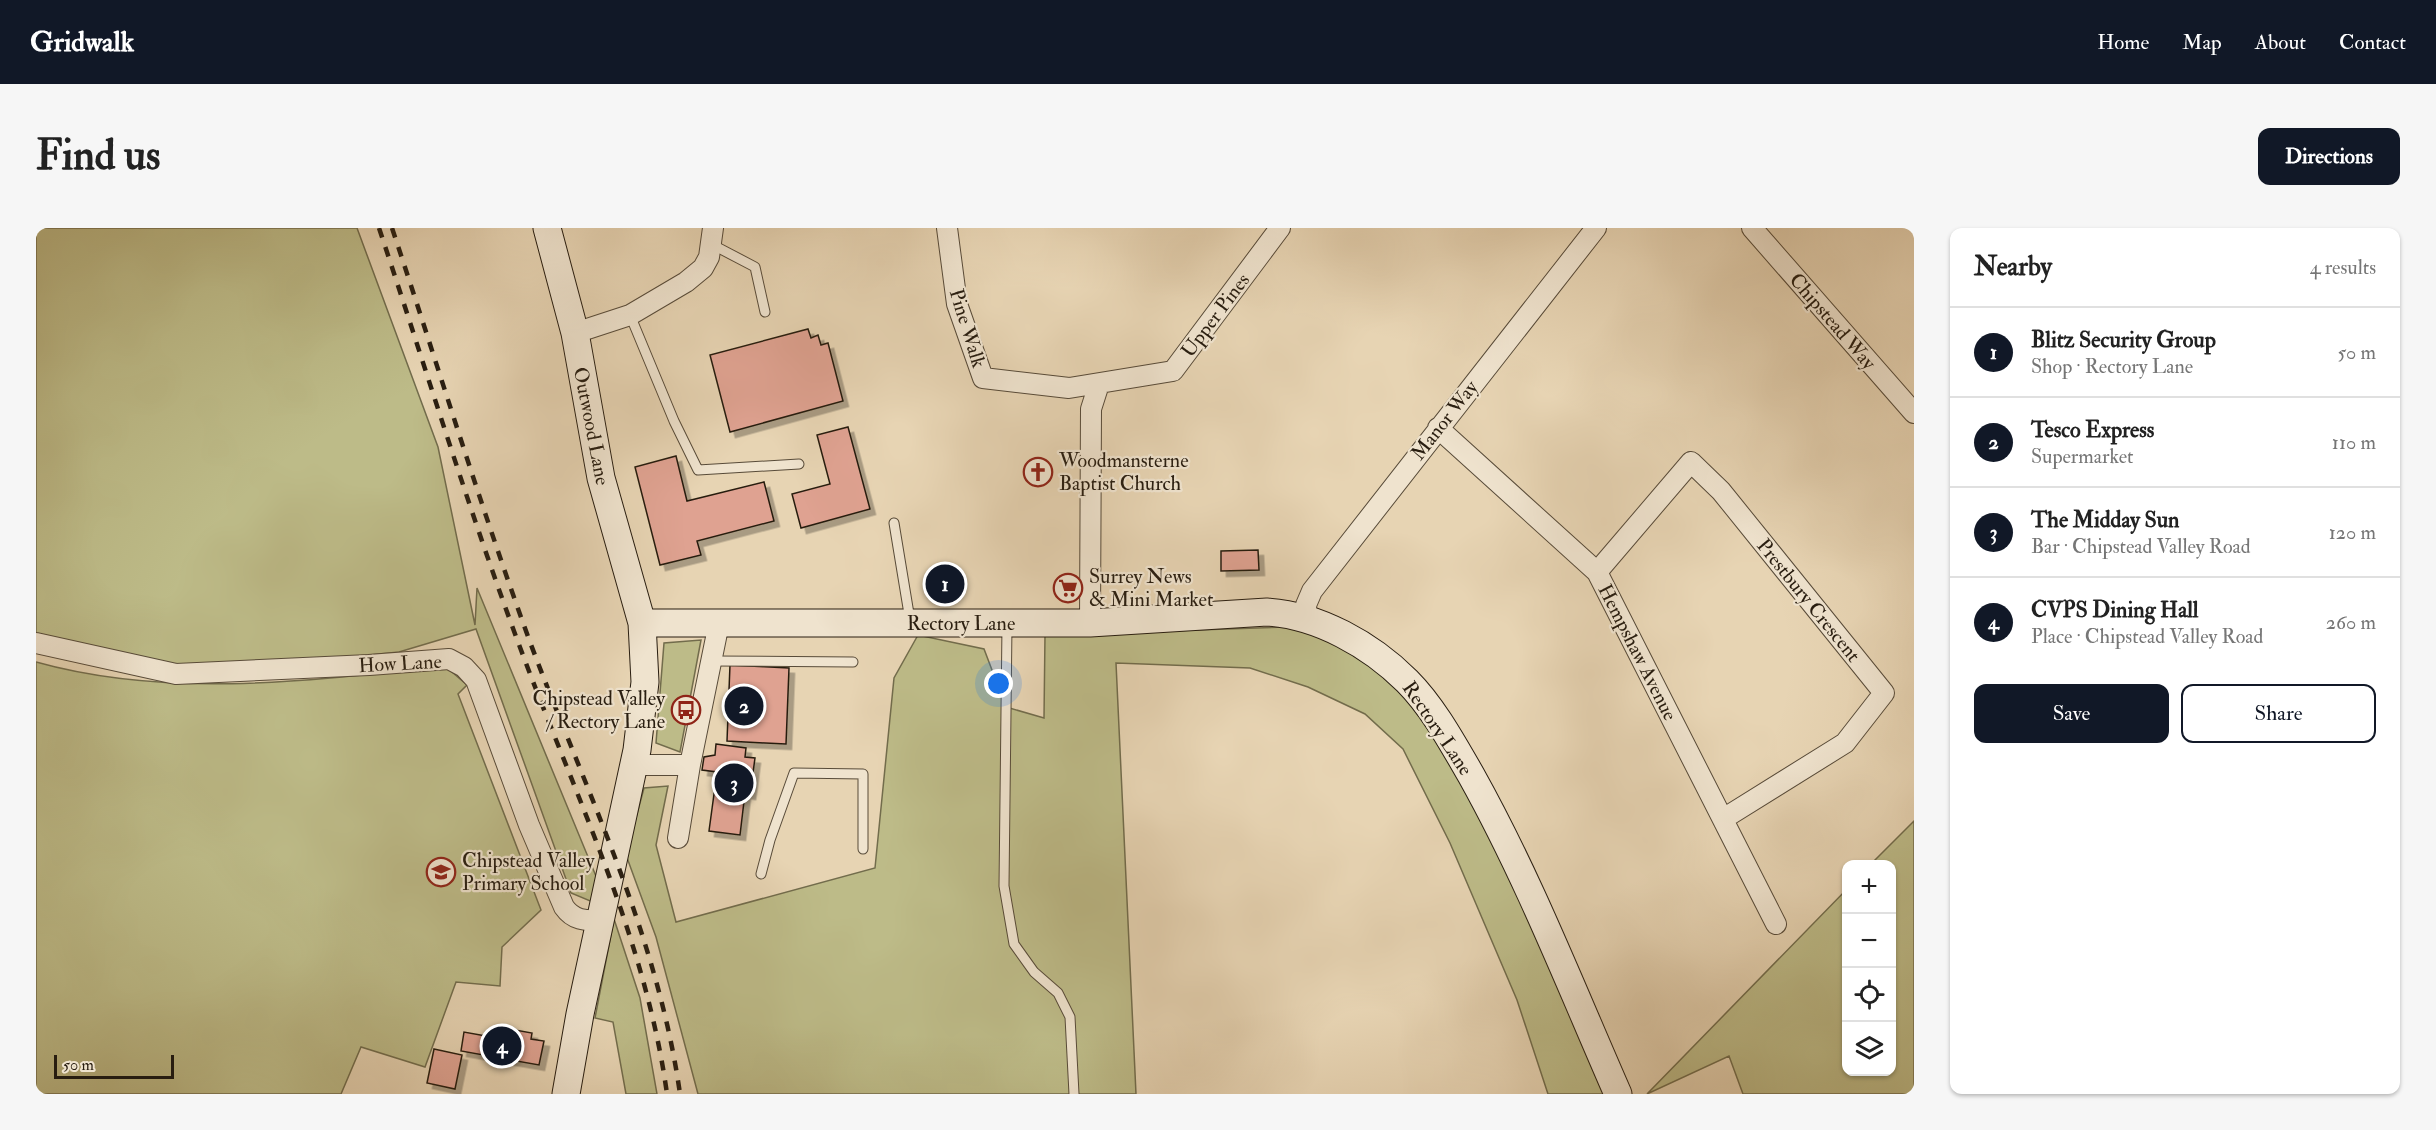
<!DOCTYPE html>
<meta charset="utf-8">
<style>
:root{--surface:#fff;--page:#f6f6f6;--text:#222;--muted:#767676;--line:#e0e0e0;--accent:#111827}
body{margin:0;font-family:"IM FELL Double Pica",serif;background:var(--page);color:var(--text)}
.controls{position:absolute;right:18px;bottom:18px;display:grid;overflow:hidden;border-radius:12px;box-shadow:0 2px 4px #0004}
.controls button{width:54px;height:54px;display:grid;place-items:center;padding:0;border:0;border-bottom:2px solid var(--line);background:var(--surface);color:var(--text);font:30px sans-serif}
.scale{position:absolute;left:18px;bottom:15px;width:120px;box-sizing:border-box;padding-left:6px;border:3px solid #281d10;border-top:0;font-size:16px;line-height:21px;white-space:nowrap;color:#281d10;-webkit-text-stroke:4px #efe3ce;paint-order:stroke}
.you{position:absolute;left:963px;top:456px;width:21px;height:21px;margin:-15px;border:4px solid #fff;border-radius:50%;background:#1a73e8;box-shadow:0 0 0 9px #1a73e833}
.badge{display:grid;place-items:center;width:39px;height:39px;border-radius:50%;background:var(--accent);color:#fff;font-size:20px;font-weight:700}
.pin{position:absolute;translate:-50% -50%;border:3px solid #fff;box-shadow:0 2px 6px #0006}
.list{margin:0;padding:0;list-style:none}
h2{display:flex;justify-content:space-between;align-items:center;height:78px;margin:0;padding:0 24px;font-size:26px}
h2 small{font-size:20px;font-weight:400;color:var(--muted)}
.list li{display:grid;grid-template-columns:39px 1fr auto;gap:18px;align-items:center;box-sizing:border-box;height:90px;padding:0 24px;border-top:2px solid var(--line)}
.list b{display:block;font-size:22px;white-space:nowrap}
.list p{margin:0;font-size:20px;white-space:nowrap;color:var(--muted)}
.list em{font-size:20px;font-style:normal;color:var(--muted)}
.actions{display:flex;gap:12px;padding:18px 24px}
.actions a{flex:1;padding:14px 0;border:2px solid var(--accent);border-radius:12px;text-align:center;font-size:21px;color:var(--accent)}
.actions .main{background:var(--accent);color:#fff}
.icon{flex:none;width:33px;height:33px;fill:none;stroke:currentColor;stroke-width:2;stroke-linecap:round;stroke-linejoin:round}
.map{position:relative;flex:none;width:1878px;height:866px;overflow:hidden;border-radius:12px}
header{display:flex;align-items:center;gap:36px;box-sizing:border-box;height:84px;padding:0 30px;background:var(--accent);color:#fff}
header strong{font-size:28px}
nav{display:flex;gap:33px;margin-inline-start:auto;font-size:21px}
.intro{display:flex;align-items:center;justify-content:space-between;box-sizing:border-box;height:144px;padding:0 36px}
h1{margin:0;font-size:42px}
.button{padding:15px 27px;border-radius:12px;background:var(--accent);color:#fff;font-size:21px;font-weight:700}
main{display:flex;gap:36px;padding:0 36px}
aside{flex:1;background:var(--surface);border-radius:12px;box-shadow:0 2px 4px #0004}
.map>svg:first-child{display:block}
</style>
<header>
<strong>Gridwalk</strong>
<nav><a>Home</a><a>Map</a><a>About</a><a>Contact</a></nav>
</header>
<div class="intro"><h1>Find us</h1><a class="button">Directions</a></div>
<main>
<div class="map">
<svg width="1878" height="866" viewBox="0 0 1878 866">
<defs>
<filter id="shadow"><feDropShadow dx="5.5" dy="5.5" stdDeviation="0" flood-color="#0004"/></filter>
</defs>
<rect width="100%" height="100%" fill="#e7d4b3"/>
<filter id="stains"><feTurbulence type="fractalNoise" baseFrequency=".00333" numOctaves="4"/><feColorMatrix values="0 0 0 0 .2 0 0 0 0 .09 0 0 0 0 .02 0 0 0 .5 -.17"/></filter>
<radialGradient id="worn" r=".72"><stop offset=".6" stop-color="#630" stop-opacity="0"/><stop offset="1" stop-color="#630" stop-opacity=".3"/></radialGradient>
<path fill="#bdbb88" stroke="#726c4c" stroke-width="1.5" d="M0 0H321L402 219 439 397 441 360 562 653 559 675 535 665 440 401 363 424 140 446 0 415Z
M1250 399 1289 410 1333 432 1368 462 1454 598 1576 866H1512L1481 772 1414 615 1367 521 1329 486 1272 459 1214 440 1080 435 1100 866H662L620 709 590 627 608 560 632 558 620 617 640 694 839 640 858 450 882 407 948 421 970 479 1008 490 1009 407Z
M665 412 644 524 620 515 628 415Z
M0 434C132 471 274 453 409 438L431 457 422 466 505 682 466 719 464 758 420 754 389 839 325 819 305 866H0Z
M1878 593V866H1707L1693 828 1611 866 1810 662V844H1856V636H1835Z
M578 691 604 770 621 866H590L577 794 559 790Z"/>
<path fill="#dfa291" stroke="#281d10" stroke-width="1.5" filter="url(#shadow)" d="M772 101 775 110 782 107 785 117 792 115 807 173 694 204 674 127Z
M812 199 834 281 765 300 756 266 794 256 781 207Z
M640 228 651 273 728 254 738 293 661 313 665 327 624 337 599 239Z
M1222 322 1223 342 1185 343V323Z
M694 437 753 440 750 516 691 513Z
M680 516 710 520 709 529 719 530 714 566 709 565 704 607 673 603 681 544 666 542 668 529 679 527Z
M468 800 496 805 495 811 508 813 503 837 425 823 428 804 467 811Z
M398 821 426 827 419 861 391 855Z"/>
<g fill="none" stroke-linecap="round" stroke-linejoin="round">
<g stroke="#584b39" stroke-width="11">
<path id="service" d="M677 17 719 39 729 84
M594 87 638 193 662 242 763 236
M858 295 874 392
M971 397 968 658 978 716 998 744 1022 765 1034 789 1038 866
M675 433 817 434
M725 646 734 612 758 545 827 546V621"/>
</g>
<g stroke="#584b39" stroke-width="22">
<path id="minor" d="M911 0 921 76 947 150 1033 160 1137 143 1244 0
M1716 0 1878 185
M539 105 594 87 650 54 667 40 673 29 677 0
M1402 200 1561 344 1740 696
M1561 344 1655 234 1685 263 1848 465 1809 515 1687 591
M1271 391 1270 377 1276 363 1560 0
M1054 395 1055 181 1063 156
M0 415 140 446 333 437 413 431 428 439 440 452 493 597 528 679C537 692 549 693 564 692
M598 537H654
M642 610 654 537 683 395"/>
</g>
<g stroke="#281d10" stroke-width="29">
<path id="secondary" d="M511 0 539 105 565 250 606 395 609 454 601 522 544 786 530 866
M606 395H1054L1231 384C1282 387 1335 417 1371 453 1397 479 1417 516 1435 547 1492 649 1535 759 1582 866"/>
</g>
<use href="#service" stroke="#efe3ce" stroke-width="9"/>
<use href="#minor" stroke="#efe3ce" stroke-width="20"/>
<use href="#secondary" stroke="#efe3ce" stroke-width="27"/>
<path stroke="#281d10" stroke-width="4.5" stroke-dasharray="10 10" stroke-linecap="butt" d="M343 0C390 141 433 283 485 422 539 567 610 712 631 866
M356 0C402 138 444 277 494 414 549 561 622 708 644 866"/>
</g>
<defs>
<g id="church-ring" transform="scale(1.5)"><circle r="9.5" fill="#efe3ce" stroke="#8f2418" stroke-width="1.5"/><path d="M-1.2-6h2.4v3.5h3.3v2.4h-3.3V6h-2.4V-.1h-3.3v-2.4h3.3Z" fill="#8f2418"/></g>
<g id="supermarket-ring" transform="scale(1.5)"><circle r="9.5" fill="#efe3ce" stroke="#8f2418" stroke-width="1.5"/><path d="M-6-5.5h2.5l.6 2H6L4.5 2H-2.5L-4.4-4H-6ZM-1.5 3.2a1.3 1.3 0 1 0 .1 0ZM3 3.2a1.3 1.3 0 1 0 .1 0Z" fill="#8f2418"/></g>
<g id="bus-ring" transform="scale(1.5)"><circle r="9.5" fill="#efe3ce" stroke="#8f2418" stroke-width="1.5"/><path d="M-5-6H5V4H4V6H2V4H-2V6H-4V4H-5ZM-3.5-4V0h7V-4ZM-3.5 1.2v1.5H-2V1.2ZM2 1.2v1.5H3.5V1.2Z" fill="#8f2418"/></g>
<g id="school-ring" transform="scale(1.5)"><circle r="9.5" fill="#efe3ce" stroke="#8f2418" stroke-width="1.5"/><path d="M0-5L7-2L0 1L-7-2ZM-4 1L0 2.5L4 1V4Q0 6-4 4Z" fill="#8f2418"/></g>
</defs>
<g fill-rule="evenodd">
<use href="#church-ring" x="1002" y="244"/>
<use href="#supermarket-ring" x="1032" y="360"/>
<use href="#bus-ring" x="650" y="482"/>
<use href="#school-ring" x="405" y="644"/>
</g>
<g text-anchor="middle" stroke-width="4.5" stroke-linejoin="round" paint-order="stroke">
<g font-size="20" fill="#281d10" stroke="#efe3ce">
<text transform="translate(1179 87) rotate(-53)" y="7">Upper Pines</text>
<text transform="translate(1797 93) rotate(49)" y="7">Chipstead Way</text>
<text transform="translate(932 100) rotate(73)" y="7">Pine Walk</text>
<text transform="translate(1408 192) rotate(-52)" y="7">Manor Way</text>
<text transform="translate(556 198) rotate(79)" y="7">Outwood Lane</text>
<text transform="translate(1773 372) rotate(51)" y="7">Prestbury Crescent</text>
<text x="925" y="402">Rectory Lane</text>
<text transform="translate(1602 424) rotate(63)" y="7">Hempshaw Avenue</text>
<text transform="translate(364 435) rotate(-3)" y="7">How Lane</text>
<text transform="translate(1402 500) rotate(56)" y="7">Rectory Lane</text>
</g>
<g font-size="20" fill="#281d10" stroke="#efe3ce" text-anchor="start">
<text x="1023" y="239">Woodmansterne<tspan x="1023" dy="23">Baptist Church</tspan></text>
<text x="1053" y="355">Surrey News<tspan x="1053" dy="23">&amp; Mini Market</tspan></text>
<text x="629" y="477" text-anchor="end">Chipstead Valley<tspan x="629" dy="23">/ Rectory Lane</tspan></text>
<text x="426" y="639">Chipstead Valley<tspan x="426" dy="23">Primary School</tspan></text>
</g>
</g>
<rect width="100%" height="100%" filter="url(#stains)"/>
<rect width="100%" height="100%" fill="url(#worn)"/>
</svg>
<div class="controls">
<button>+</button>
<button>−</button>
<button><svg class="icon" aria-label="locate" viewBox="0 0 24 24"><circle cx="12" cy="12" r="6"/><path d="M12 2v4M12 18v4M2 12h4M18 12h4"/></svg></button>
<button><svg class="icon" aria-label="layers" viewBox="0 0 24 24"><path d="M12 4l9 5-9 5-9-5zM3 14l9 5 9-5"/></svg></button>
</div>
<div class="scale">50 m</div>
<div class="you"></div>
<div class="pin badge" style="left:909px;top:356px">1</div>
<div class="pin badge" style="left:708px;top:478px">2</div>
<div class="pin badge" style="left:698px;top:555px">3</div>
<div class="pin badge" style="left:466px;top:818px">4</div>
</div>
<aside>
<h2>Nearby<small>4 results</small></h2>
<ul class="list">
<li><span class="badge">1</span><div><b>Blitz Security Group</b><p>Shop · Rectory Lane</p></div><em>50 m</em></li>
<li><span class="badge">2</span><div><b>Tesco Express</b><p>Supermarket</p></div><em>110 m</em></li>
<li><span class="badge">3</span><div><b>The Midday Sun</b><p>Bar · Chipstead Valley Road</p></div><em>120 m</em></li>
<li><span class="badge">4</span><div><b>CVPS Dining Hall</b><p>Place · Chipstead Valley Road</p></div><em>260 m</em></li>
</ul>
<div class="actions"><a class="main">Save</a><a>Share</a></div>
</aside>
</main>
